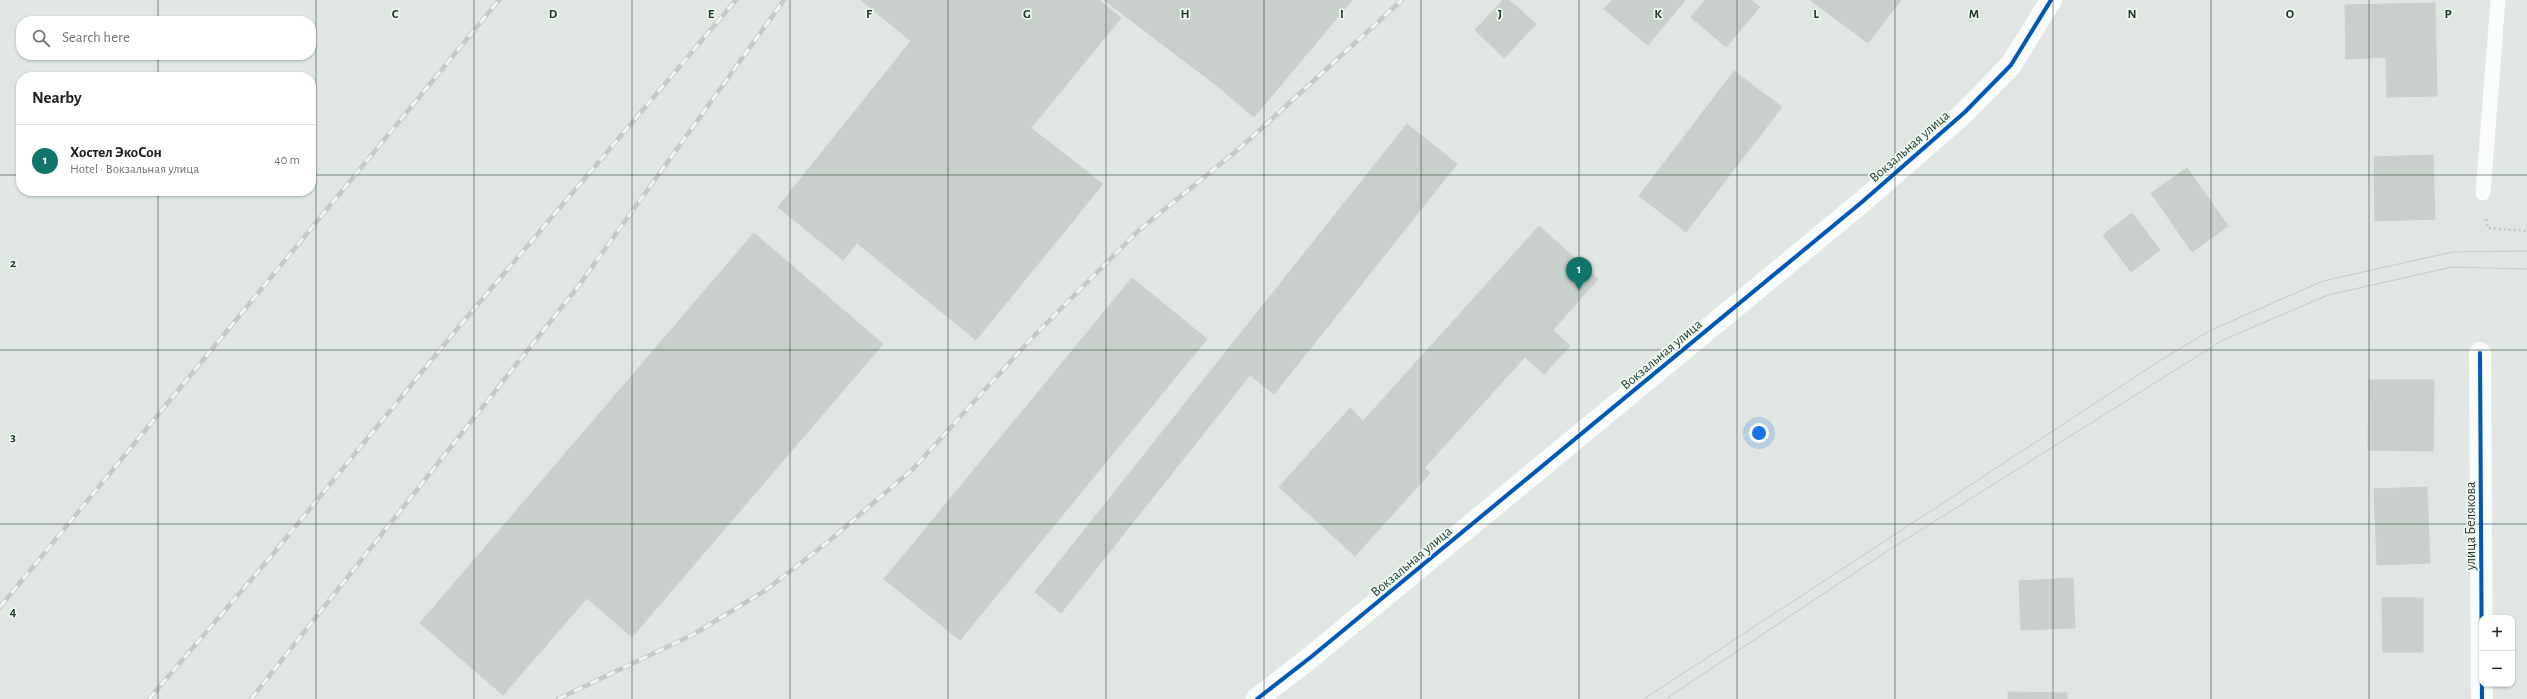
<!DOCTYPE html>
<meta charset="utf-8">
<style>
:root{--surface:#fff;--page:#f6f6f6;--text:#202124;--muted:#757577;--line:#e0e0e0;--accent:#0f766e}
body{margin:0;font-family:"Alegreya Sans",sans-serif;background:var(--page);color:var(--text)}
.controls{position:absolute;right:12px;bottom:12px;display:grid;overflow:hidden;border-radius:8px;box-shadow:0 1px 3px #0004}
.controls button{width:36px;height:36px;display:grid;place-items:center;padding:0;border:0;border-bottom:1px solid var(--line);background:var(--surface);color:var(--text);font:20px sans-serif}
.you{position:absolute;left:1759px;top:433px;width:14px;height:14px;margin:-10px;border:3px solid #fff;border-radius:50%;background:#1a73e8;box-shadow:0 0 0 6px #1a73e833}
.badge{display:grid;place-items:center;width:26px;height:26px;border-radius:50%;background:var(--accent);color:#fff;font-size:13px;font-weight:700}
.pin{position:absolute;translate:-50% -33px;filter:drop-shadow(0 1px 2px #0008)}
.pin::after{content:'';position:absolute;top:21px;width:14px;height:12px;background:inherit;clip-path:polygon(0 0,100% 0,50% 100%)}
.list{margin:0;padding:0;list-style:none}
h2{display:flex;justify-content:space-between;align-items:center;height:52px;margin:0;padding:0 16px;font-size:17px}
h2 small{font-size:13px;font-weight:400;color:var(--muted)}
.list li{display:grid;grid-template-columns:26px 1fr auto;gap:12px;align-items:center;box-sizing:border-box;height:72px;padding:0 16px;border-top:1px solid var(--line)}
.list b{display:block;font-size:15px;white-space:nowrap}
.list p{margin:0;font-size:13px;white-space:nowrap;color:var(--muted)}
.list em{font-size:13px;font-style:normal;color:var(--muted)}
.icon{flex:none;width:22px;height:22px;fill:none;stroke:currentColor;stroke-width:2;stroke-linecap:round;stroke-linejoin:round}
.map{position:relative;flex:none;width:2527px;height:699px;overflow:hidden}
.search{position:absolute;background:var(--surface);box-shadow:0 1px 3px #0004;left:16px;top:16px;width:300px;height:44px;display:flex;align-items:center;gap:10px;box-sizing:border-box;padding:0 14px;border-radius:16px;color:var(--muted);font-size:15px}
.panel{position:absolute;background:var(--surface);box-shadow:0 1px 3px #0004;left:16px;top:72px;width:300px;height:124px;border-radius:16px}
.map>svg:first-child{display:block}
</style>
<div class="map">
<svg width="2527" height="699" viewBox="0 0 2527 699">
<rect width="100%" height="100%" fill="#e0e7e2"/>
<path fill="#c9d0cb" stroke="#c9d0cb" d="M861 0H1099L1121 18 1025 135Z
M1104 0H1288L1216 85Z
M1288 0H1352L1254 117 1216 85Z
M1503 0H1509L1536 24 1504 58 1475 30Z
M1612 0H1685L1648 45 1604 9Z
M1705 0H1751L1760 7 1726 47 1691 17Z
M1810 0H1901L1868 43Z
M2435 3 2437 96 2387 97 2386 57 2346 59 2345 5Z
M911 41 1025 135 1031 128 1103 184 976 340 857 243 843 260 778 207Z
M1734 71 1782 107 1686 232 1639 196Z
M1407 124 1457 164 1274 394 1250 375 1061 613 1035 592Z
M2433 155 2435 219 2375 221 2374 157Z
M2187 168 2228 226 2192 252 2151 193Z
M2132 213 2160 250 2131 272 2103 235Z
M1539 226 1598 279 1553 330 1570 346 1544 374 1525 357 1424 468 1430 473 1355 556 1279 487 1350 408 1363 421Z
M754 233 883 344 632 637 587 598 503 695 420 623Z
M1132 278 1207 339 960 640 884 579Z
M2369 380H2434L2433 451 2368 450Z
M2427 487 2430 563 2377 565 2374 489Z
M2073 578 2075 628 2021 630 2019 581Z
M2382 598H2423V652H2383Z
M2008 692 2067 693V699H2008Z"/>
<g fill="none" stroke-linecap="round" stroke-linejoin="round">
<path stroke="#bfc7c3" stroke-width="2.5" stroke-dasharray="2 3" stroke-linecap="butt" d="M2486 219 2488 228 2527 231"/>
<path stroke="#fafbfb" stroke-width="15" d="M2483 193 2498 0"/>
<path stroke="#fafbfb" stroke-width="22" d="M2480 353 2482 699"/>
<path stroke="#fafbfb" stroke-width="22" d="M1257 699 1311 657 1862 202 1965 112 2011 65 2051 0"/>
<path stroke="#c5c9c7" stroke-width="1" d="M1644 699 2161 360 2211 330 2323 281 2452 252 2527 251
M1666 699 1889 550 2223 340 2328 295 2452 267 2527 269"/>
<g stroke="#c5c9c7" stroke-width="4.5">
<path id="rail" d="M0 607 499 0
M149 699 268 560 457 329 736 0
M251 699 577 288 784 0
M558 699 694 634 766 590 829 541 913 469 1030 340 1138 231 1240 148 1402 0"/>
</g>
<use href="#rail" stroke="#eef7f0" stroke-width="3" stroke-dasharray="9" stroke-linecap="butt"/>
<g stroke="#eef7f0" stroke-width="6">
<path id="cycleway" d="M2480 353 2482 699
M1257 699 1311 657 1862 202 1965 112 2011 65 2051 0"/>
</g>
<use href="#cycleway" stroke="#0057b8" stroke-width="4"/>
</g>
<path fill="none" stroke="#1e3a2c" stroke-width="1" stroke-opacity="0.55" d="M158 0V21M316 0V699M474 0V699M632 0V699M790 0V699M948 0V699M1106 0V699M1264 0V699M1421 0V699M1579 0V699M1737 0V699M1895 0V699M2053 0V699M2211 0V699M2369 0V699M158 55V77M0 175H21M311 175H2527M158 191V699M0 350H2527M0 524H2527"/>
<g text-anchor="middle" stroke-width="3.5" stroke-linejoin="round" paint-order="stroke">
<g font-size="14" fill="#1e3a2c" stroke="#eef7f0">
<text transform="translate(1909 146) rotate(-41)" y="5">Вокзальная улица</text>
<text transform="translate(1661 354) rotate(-40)" y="5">Вокзальная улица</text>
<text transform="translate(2470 526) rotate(-90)" y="5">улица Белякова</text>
<text transform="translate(1411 561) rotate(-40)" y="5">Вокзальная улица</text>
</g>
</g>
<g font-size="13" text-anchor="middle" font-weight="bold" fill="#1e3a2c" stroke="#eef7f0" stroke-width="3.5" stroke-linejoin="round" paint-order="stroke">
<text x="395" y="18">C</text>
<text x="553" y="18">D</text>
<text x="711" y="18">E</text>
<text x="869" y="18">F</text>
<text x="1027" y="18">G</text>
<text x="1185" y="18">H</text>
<text x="1342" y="18">I</text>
<text x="1500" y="18">J</text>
<text x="1658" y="18">K</text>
<text x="1816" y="18">L</text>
<text x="1974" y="18">M</text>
<text x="2132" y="18">N</text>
<text x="2290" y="18">O</text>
<text x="2448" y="18">P</text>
<text x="13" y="267">2</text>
<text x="13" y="441">3</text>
<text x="13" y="616">4</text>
</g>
</svg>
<div class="controls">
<button>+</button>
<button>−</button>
</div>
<div class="you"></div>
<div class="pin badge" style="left:1579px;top:290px">1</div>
<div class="search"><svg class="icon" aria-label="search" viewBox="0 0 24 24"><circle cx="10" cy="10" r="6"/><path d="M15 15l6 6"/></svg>Search here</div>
<section class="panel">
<h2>Nearby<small></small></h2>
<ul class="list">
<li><span class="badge">1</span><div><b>Хостел ЭкоСон</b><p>Hotel · Вокзальная улица</p></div><em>40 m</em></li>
</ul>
</section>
</div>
